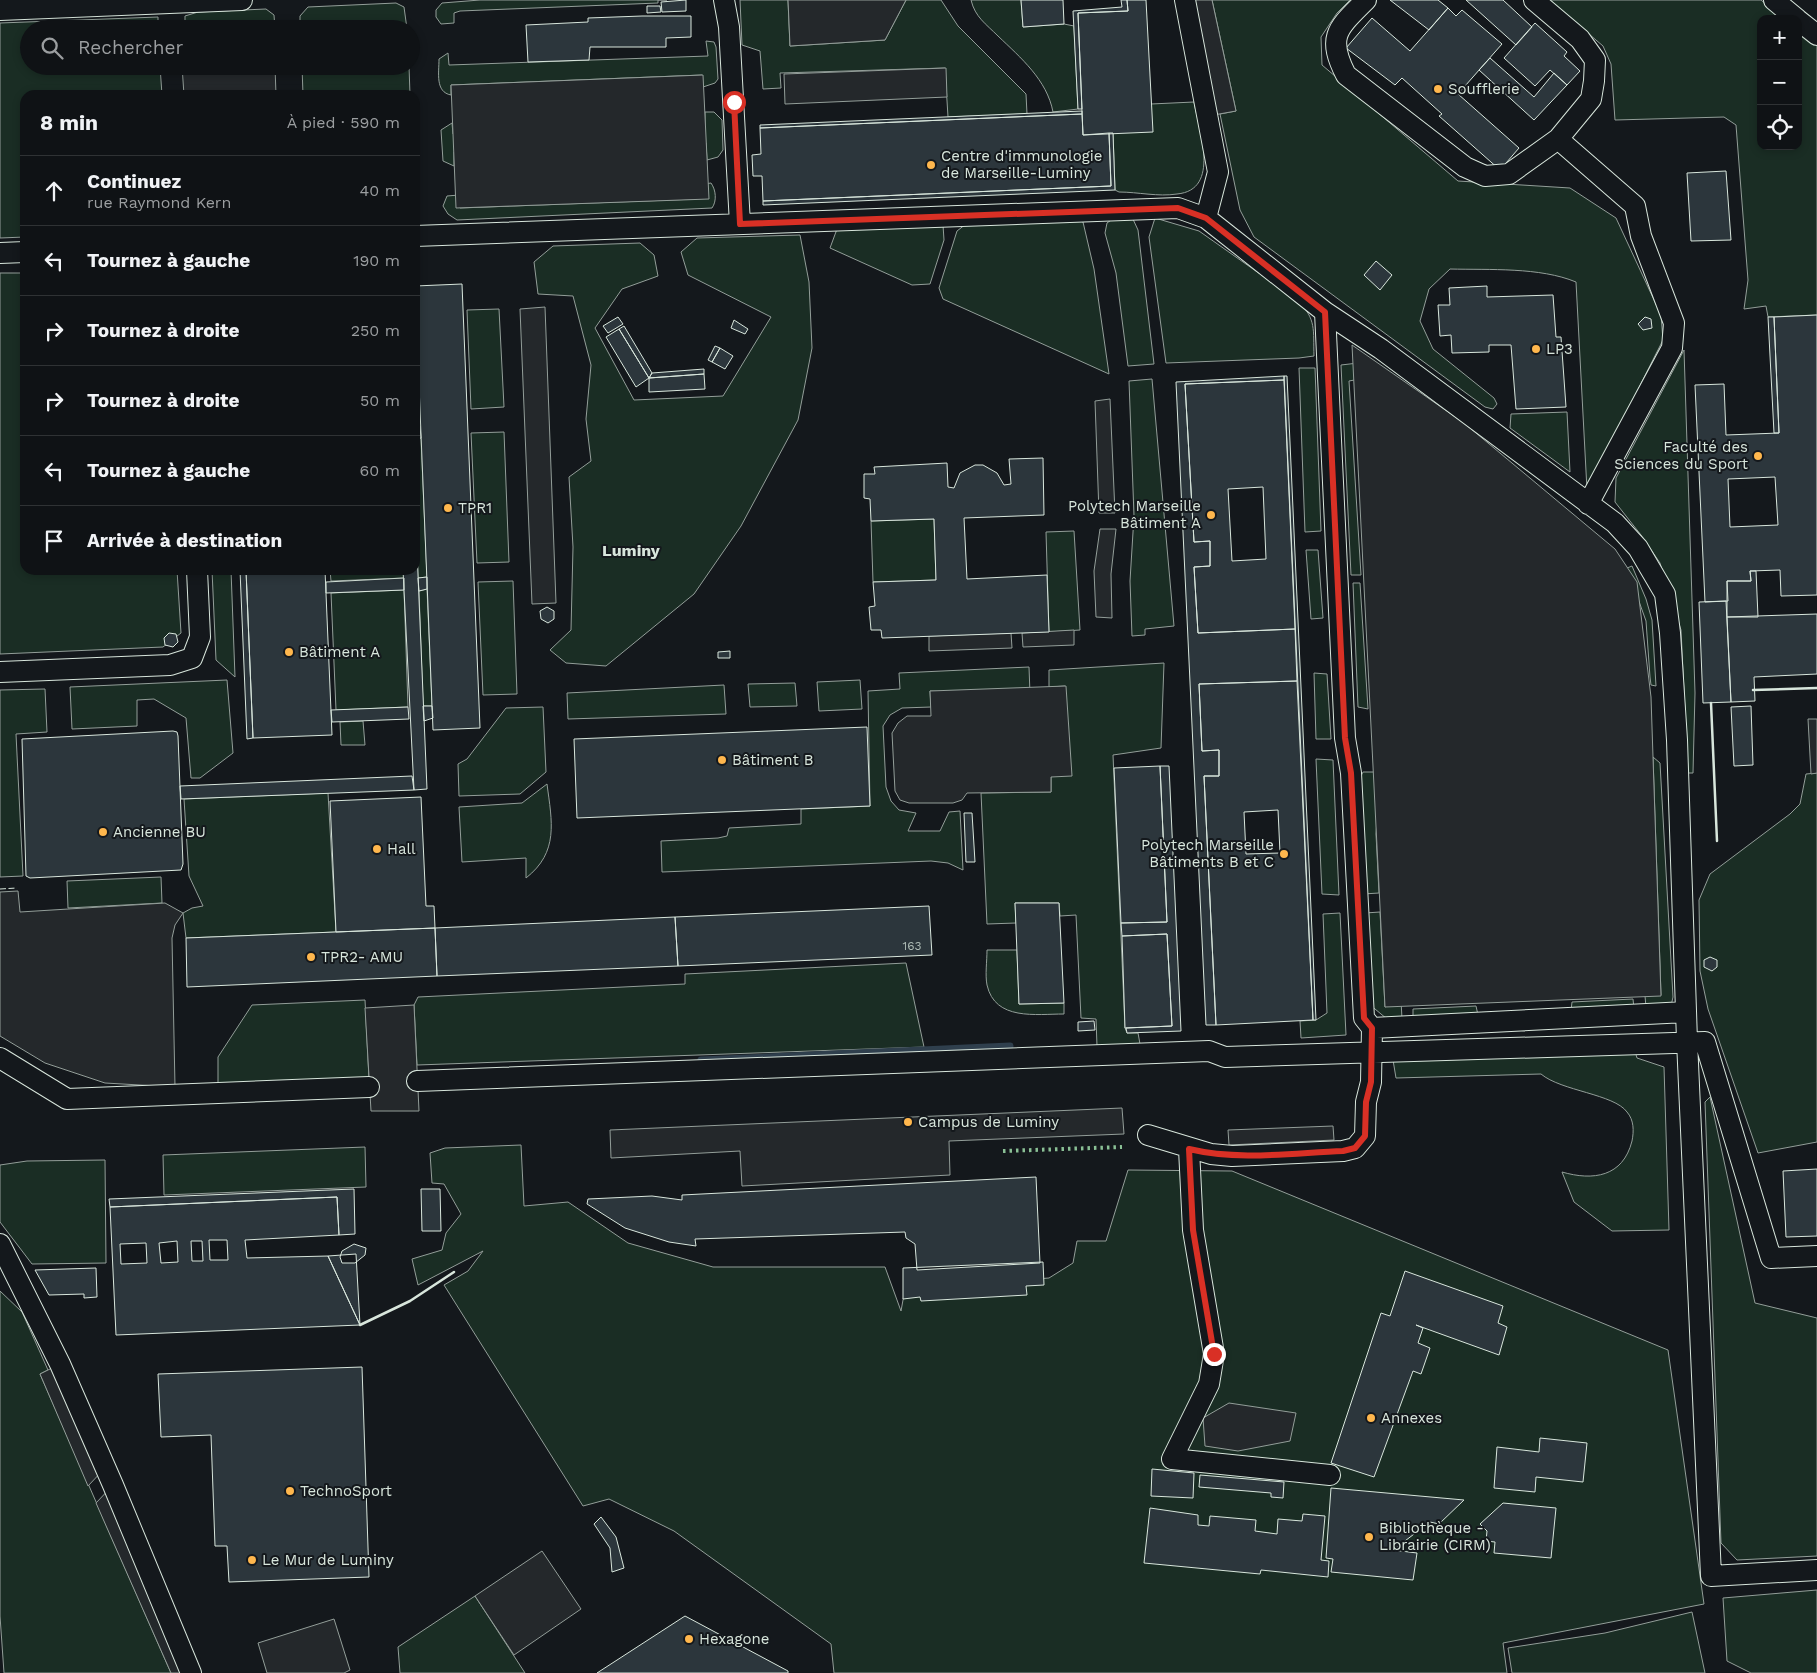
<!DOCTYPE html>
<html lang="fr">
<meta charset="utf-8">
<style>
:root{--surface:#0f1215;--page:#1d2022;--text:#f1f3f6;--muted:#9b9ea0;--line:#2f3234}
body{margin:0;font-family:"Work Sans",sans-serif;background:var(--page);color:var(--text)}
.controls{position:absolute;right:15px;top:15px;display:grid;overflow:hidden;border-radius:10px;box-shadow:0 2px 8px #0003}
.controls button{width:45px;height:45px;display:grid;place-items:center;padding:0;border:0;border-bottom:1px solid var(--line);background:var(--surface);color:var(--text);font:25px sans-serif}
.stop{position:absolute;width:15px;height:15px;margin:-11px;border:4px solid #d93025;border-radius:50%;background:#fff}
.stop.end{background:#d93025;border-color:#fff;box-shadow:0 1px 5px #0008}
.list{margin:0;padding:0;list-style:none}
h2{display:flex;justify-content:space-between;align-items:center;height:65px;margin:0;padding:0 20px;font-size:21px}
h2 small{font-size:16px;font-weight:400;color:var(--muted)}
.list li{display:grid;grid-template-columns:32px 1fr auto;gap:15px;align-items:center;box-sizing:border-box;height:70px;padding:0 20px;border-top:1px solid var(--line)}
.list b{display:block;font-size:19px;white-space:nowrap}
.list p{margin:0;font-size:16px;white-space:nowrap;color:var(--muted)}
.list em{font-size:16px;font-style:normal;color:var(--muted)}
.icon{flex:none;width:28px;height:28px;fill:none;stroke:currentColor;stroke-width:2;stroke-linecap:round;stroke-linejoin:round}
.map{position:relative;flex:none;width:1817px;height:1673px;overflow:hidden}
.search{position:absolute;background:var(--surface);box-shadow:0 2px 8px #0003;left:20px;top:20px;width:400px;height:55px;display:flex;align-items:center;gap:12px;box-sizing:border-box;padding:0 18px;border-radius:28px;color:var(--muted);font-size:19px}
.panel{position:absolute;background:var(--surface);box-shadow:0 2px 8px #0003;left:20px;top:90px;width:400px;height:485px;border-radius:15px}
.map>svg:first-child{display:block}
</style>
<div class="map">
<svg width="1817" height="1673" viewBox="0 0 1817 1673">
<rect width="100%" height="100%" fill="#14181c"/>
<path fill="#1a2d24" stroke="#939e99" d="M480 0H667H658V3L460 11 454 13V23L441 24 436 17V10L442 3Z
M740 0H788L790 46 885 40 906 0H941L958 26 1026 94 1027 114 948 117 945 68 780 73 781 88 763 89 760 51 742 45Z
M971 0H1021L1023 27 1064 24 1074 26 1078 109 1053 112C1047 80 1021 58 998 36 986 24 975 17 971 0Z
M1212 0H1350L1337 13 1321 37 1322 65 1458 181 1570 188 1616 218 1661 315 1663 340 1587 490 1576 282C1540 267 1489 270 1450 269L1429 289 1420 321 1433 349 1494 398 1497 404 1493 409 1485 407 1254 237 1240 210 1220 114 1236 111Z
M1549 0H1761L1784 19H1761V146H1798V30L1817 45V315L1768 317 1766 306 1744 309 1748 280 1736 125 1724 117 1615 120 1611 64 1603 46Z
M396 3 404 7 407 29H300V16L308 7Z
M266 9 274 15 275 29H185V16L198 12Z
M158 17V29H29V66H160L162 95H25V237L0 238V23Z
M706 41 714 42 716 47 718 79 715 83 703 87 702 75 451 85V95C435 92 439 73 439 59L448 53 449 65 708 56Z
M302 66H409L410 95H303Z
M1194 102C1199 130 1221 190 1177 194 1158 197 1138 192 1119 192L1115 190 1113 133 1151 104Z
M705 112H714L722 120 723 150 718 157 707 160 706 143 454 152V166L443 161 441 130 452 123 453 134 705 125Z
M711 183C716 190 717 201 712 208L457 220 448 214 443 206 447 196 459 195 460 208 697 199 698 185Z
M1132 217 1138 230 1154 364 1128 366 1116 273 1105 233 1107 223 1114 218Z
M1155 218 1199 231 1297 300C1317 319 1313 330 1314 356L1299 358 1166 363 1149 237Z
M1075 219 1083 222 1094 269 1109 374 943 299 939 288 957 231 966 224Z
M943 225 944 240 930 284 912 285 830 248 837 229Z
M800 235 809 282 812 348 798 420 741 526 694 594 606 666 566 663 550 650 571 630 573 547 569 477 591 461 586 419 591 365 573 296 538 294 534 262 553 246 640 243 654 255 658 276 622 289 595 328 634 400 723 396 771 317 688 275 681 252 697 238Z
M0 273H25V570H177L181 633 163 647 0 654Z
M499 309 504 407 471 409 467 310Z
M415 310 420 426H415Z
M1684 350 1695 693 1693 773H1688L1681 630 1660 563 1641 535 1615 502 1616 478Z
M1358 363 1360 379 1349 381 1361 575H1351L1341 365Z
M1299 368H1315L1321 531 1305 532Z
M1152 379 1174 626 1145 629V635L1132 636 1130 581 1134 516 1129 381Z
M1567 412 1570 472 1510 428 1511 414Z
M504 432 509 562 477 563 471 433Z
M421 438 427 577 418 578 415 439Z
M934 519 936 580 873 582 871 521Z
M1074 531 1080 630 1049 632 1046 532Z
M1306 550H1318L1323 618 1311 619Z
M1632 566 1646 599 1652 620 1656 686 1651 685 1650 677 1646 621 1627 568Z
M212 570H231L235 677 216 660Z
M330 570H403L404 578 331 581Z
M513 581 517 694 483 695 478 582Z
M1353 583H1360L1368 709 1358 707Z
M427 589 432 706H423L419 591Z
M404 590 408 707 336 710 331 593Z
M1164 663 1161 748 1113 755 1125 1028 1127 1033H1138L1140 1044 1097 1046 1096 1019 1081 1018 1076 915 1060 916 1059 903H1015L1016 923 987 924 981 793 1051 792V777L1065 686 1049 687V670Z
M1029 667 1030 694 930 691 931 707 902 708 890 715 883 726 886 787 891 801 899 810 916 813 908 831H940L949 812 960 811 963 870 948 863 931 861 662 872 661 841 718 838 727 836 729 828 801 824V809L870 806 868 691 900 689 899 673Z
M1314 673 1327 674 1331 739H1316Z
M227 680 233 753 200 778H191L186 718 154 699 137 700V726L72 729 70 687Z
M860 680 862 709 819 711 817 682Z
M795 683 797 706 750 707 748 684Z
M724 685 726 714 568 719 567 693Z
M45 689 47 732 16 734 23 876 0 877V690Z
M543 707 546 772 520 794 459 796 458 764 467 759 506 708Z
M363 721 365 745H341L340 722Z
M1653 757 1660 763 1673 997 1671 1006 1646 1007 1645 996 1661 995Z
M1316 759 1333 760 1339 895 1322 894Z
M1363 772H1381L1376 834 1379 893 1363 894 1358 782Z
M1817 773V1142L1758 1153 1708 1009 1700 971 1699 900 1710 874 1790 814 1800 804 1806 774Z
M547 784C552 822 559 852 526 878V858L462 862 459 807 522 803Z
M328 793 336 932 186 938 183 913 192 908 203 906 189 876 184 799Z
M161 877 162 903 68 908 67 881Z
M1380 912 1385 1007 1401 1000 1402 1019H1387L1369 1004 1365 913Z
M1340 913 1346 1035 1301 1038 1300 1021 1316 1020 1327 1013 1323 914Z
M987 950H1017L1019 1004 1064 1003V1014C1036 1014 995 1021 987 985 985 975 987 961 987 950Z
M906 963 924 1047 417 1065 414 1005 418 997 685 984V974Z
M1633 999 1634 1009 1571 1011 1572 1002Z
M365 1000 369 1079 218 1083V1057L252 1005Z
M1476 1006 1478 1015 1413 1019V1009Z
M1634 1048 1637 1058 1664 1067 1669 1230 1612 1231 1574 1202 1562 1172C1593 1181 1623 1177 1632 1141 1634 1131 1634 1120 1627 1112 1614 1094 1561 1091 1541 1074L1396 1078 1393 1060Z
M1710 1097 1755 1303 1817 1318V1556L1737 1560 1721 1543 1705 1102Z
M521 1145 524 1206 568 1202 628 1243 713 1267H885L901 1311 905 1289 1049 1278 1073 1263 1077 1241H1106L1128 1170 1232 1171 1668 1350 1704 1604 1503 1643 1507 1673H834L831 1644 674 1531 609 1499 583 1506 444 1285 468 1271 483 1251 418 1285 412 1259 442 1250 446 1233 461 1214 444 1184 432 1183 430 1153 445 1148Z
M365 1147 366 1187 164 1195 163 1155Z
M105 1160 106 1263 32 1264 0 1222V1165L27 1161Z
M0 1291 22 1312 48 1370 40 1374 171 1673H4L0 1616Z
M1817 1590V1673H1751L1727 1661 1723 1598Z
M475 1596 525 1673H400L398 1647Z
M1692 1612 1705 1673H1512L1508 1648 1605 1633Z"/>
<path fill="#24282b" stroke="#939e99" d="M788 0H906L885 40 790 46Z
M1185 0H1212L1236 111 1208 116Z
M272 22 273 29H180V26Z
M182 66H275L276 95H184Z
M946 68 947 97 785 104 784 74Z
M703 75 709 199 456 208 451 85Z
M545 307 556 603 532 604 520 309Z
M1352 345 1464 423 1615 549 1637 582 1651 697 1661 996 1385 1007Z
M1110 399 1115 513H1099L1095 401Z
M1100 529H1116L1111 574 1112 618 1096 617 1094 571Z
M1074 630V645L1023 647 1022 633Z
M1011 633 1012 648 929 651V636Z
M1066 686 1072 776 1051 777V792L967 793 962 800 953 803H909L900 800 895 791 892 733 898 723 907 716H931L930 691Z
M1808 719H1817V773L1811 774Z
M18 891 20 912 165 903 183 913 175 925 172 938 175 1087 105 1083 45 1063 0 1036V892Z
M414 1005 419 1111H371L365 1008Z
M1122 1108 1124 1134 949 1141 950 1175 742 1186 740 1151 611 1158 610 1130Z
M1333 1126 1334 1140 1229 1145 1228 1130Z
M60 1364 105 1468 88 1486 40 1374Z
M1229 1403 1296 1413 1290 1441 1238 1451 1205 1446 1203 1418Z
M113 1485 191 1673H171L96 1503Z
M542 1551 581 1609 514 1655 475 1596Z
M334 1619 350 1670 344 1673H267L258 1643Z"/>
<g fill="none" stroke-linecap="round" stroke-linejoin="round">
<path stroke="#2f3f4d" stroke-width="7" d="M701 1060 1010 1046"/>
</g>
<path fill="#2c363c" stroke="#d8e6dc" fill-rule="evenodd" d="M686 0V11L662 12 661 2Z
M1021 0H1063L1064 24 1023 27Z
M1121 0H1127L1128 11 1078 13 1082 109H1078L1073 11 1122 7Z
M1127 0H1146L1153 132 1083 135 1078 13 1128 11Z
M1390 0H1438L1448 8 1429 30Z
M1466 0H1503L1532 27 1516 45Z
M647 6H660L661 12 647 13Z
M1448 8 1456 16 1462 10 1502 44 1458 94 1519 148 1500 170 1439 116 1442 114 1402 78 1395 85 1346 48 1372 18 1410 51Z
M642 16H691V37L666 38V47H590L589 60 528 62 526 25 588 22V18Z
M1535 23 1567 52 1564 56 1580 71 1567 85 1550 70 1535 86 1504 58Z
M1490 58 1534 97 1554 73 1567 85 1534 120 1479 70Z
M1082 111V114L760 128V125Z
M1082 114 1083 135 1109 133 1111 186 763 201 762 176H753L752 155 761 154 760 128Z
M1109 133H1113L1115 190 763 205V201L1111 186Z
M1726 171 1731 240 1691 241 1687 173Z
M1376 261 1392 275 1380 290 1364 275Z
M462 284 480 728 433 730 415 286Z
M1487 286V297L1553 295 1556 337H1561L1566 407 1516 409 1511 345H1489V352L1452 353 1451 335 1440 336 1438 305H1450L1449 288Z
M1817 315V595L1781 596 1780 570 1750 571 1751 581H1727L1728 601 1705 602 1695 385 1724 384 1726 435 1779 433 1774 317ZM1775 477 1778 525 1730 527 1728 479Z
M618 317 623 324 608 333 603 326Z
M1645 317 1651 319 1652 328 1643 330 1638 324Z
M1768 317H1774L1779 433H1774Z
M734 320 748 329 745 334 731 328Z
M624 326 652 373 649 378 619 329Z
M619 329 649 378 636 387 606 337Z
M715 346 720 348 712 362 708 360Z
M720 348 733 356 725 369 712 362Z
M704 369V374L649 378 652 373Z
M704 374 705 389 649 392V378Z
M1284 376V380L1185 384 1194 542 1210 541V566L1194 567 1198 633 1295 629 1297 681 1199 684 1202 751 1219 750V776H1204L1216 1025H1206L1176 382Z
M1284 376H1287L1316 1020H1313Z
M1284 380 1295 629 1198 633 1194 567 1210 566V541L1194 542 1185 384ZM1263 487 1266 559 1232 561 1228 489Z
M415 426H420L421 438 415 439Z
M1043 458 1044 515 964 518 967 579 1047 575 1049 632 882 638 881 630H871L869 607 875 606 873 582 936 580 934 519 871 521 870 499 864 498V474H875L874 467 947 463 948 487 954 488 960 473 975 465H983L997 473 1004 485 1011 484 1009 459Z
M415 504 427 789 414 790 403 570H415Z
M240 570H246L253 738 247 739Z
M246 570H325L332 735 253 738Z
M1750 571H1756L1758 617H1727V581H1751Z
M427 577V589L419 591 418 578Z
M404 578V590L326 593V582Z
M1726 601 1731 702 1703 703 1699 602Z
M547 607 554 611V619L548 623 541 619 540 611Z
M1817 614V674L1754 677 1755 701 1731 702 1727 617Z
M169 633 176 634 178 642 173 647 165 645 164 638Z
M730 651V658H718V652Z
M1297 681 1313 1020 1216 1025 1204 776H1219V750L1202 751 1199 684ZM1278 810 1280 853 1246 854 1244 812Z
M423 706H432L433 718 424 721Z
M1751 706 1753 765 1734 766 1731 707Z
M408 707 409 719 332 722 331 710Z
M867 727 870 806 577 818 574 739Z
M173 731 177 732 178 736 183 864 181 870 30 878 26 876 22 739Z
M1160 766H1169L1181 1031 1127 1033 1126 1028 1172 1026 1167 934 1122 936 1121 923 1167 922Z
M1160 766 1167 922 1121 923 1114 768Z
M412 776 414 790 181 799 180 786Z
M421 797 426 906H434L435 928 336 932 330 801Z
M964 813H972L975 862H966Z
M1015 903H1059L1064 1003 1019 1004Z
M929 906 932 955 678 966 675 917Z
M675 917 678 966 437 976 435 928Z
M435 928 437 976 187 987 186 938Z
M1167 934 1172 1026 1125 1028 1122 936Z
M1710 957 1717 960V967L1712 971 1704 967V960Z
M1094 1021 1095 1030 1078 1031V1022Z
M1817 1169V1236L1786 1237 1783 1171Z
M1036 1177 1040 1263 917 1270 915 1244 906 1238 905 1232 695 1239 696 1246 669 1242 625 1228 587 1204 588 1199 652 1196 682 1200V1195Z
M354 1189 355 1234 339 1235 337 1197 110 1207 109 1199Z
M421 1189H440L441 1231H422Z
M337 1197 339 1235 245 1240 247 1258 328 1256 360 1325 116 1335 110 1207ZM209 1240H227L228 1260H210ZM177 1241 178 1262 161 1263 159 1243ZM191 1241H202L203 1261H192ZM146 1243 147 1263 121 1264 120 1244Z
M354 1244 366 1248 365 1255 355 1263H342L340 1257 342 1251Z
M356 1254 360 1325 328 1256Z
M1043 1262 1044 1285 1026 1286 1027 1295 921 1301 920 1297 903 1299V1268Z
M96 1268 97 1297 84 1298V1294L49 1295 35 1270Z
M1405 1271 1503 1306 1498 1323 1507 1327 1499 1355 1416 1325 1423 1328 1418 1343 1430 1348 1421 1374 1413 1371 1374 1477 1331 1463 1381 1313 1390 1316Z
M362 1367 369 1577 229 1582 227 1546H215L211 1435 161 1437 158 1374Z
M1540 1438 1587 1443 1583 1482 1536 1477 1535 1492 1494 1488 1497 1447 1539 1452Z
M1152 1469 1194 1473 1193 1498 1151 1496Z
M1200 1475 1284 1482 1283 1498 1271 1497V1493L1199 1487Z
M1331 1488 1464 1500 1439 1524 1430 1522 1393 1550 1417 1553 1413 1580 1331 1572 1333 1559 1326 1558Z
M1503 1503 1556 1508 1551 1558 1494 1553 1495 1542 1486 1541 1487 1531 1480 1524Z
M1150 1508 1198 1515V1525L1209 1526 1210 1516 1256 1520 1255 1531 1277 1534 1278 1519 1302 1521 1303 1514 1325 1516 1321 1560 1329 1561 1328 1577 1261 1570 1260 1574 1144 1563Z
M601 1517 616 1537 624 1568 612 1572 610 1548 594 1524Z
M685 1616 788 1671V1673H597Z"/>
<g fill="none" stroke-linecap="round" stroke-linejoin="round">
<g stroke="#d8e6dc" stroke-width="22">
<path id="street" d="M724 0 729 27 740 224
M1185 0 1218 172 1206 218
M1366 0C1338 28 1326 36 1346 75L1465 167 1485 176 1509 174 1558 139
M1534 0 1580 39 1595 60 1594 81 1591 99 1558 139 1635 206 1641 236 1674 323 1672 348 1588 504
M1774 0 1797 19
M0 10 242 0
M1798 20 1817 35
M415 236 1178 208 1206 218 1325 312 1381 349 1615 523 1638 548 1665 594 1670 633 1677 740 1687 1041 1711 1576 1817 1570
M0 253 25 252
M0 672 170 665 192 658 200 637 197 570
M1372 1028 1686 1012
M0 1058 67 1099 369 1087
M417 1081 1209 1051 1225 1057 1705 1042 1771 1258 1817 1256
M1148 1135 1211 1154 1232 1156 1343 1151 1355 1148 1365 1136 1366 1102 1371 1082 1372 1028 1364 1018 1351 773 1345 738 1325 312
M1189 1149 1193 1230 1214 1354 1209 1384 1172 1459 1330 1475
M0 1244 60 1364 113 1485 191 1673"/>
</g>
<use href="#street" stroke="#14181c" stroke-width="20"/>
<path stroke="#8ac095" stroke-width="4" stroke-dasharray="2.5 4" stroke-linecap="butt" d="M1003 1151 1122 1147"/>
<path stroke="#d8e6dc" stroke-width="1" stroke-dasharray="6 2.5" stroke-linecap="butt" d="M0 889 17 888"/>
<path stroke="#d8e6dc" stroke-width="2.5" d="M1753 690 1817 688
M1711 703 1717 841
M360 1325 410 1301 454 1272"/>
</g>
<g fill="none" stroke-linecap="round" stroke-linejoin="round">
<path stroke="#d93025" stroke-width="6" d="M734 102 740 224 1178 208 1206 218 1325 312 1345 738 1351 773 1364 1018 1372 1028 1371 1082 1366 1102 1365 1136 1355 1148 1343 1151C1292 1153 1239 1161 1189 1149L1193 1230 1214 1354"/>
</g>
<g fill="#ffb74d" stroke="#14181c" stroke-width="2">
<circle cx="1438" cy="89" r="5"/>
<circle cx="931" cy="165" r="5"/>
<circle cx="1536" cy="349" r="5"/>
<circle cx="1758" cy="456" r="5"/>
<circle cx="448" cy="508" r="5"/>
<circle cx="1211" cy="515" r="5"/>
<circle cx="289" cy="652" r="5"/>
<circle cx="722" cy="760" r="5"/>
<circle cx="103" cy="832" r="5"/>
<circle cx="377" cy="849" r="5"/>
<circle cx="1284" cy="854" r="5"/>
<circle cx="311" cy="957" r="5"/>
<circle cx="908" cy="1122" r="5"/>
<circle cx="1371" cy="1418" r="5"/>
<circle cx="290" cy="1491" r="5"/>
<circle cx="1369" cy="1537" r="5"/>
<circle cx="252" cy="1560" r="5"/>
<circle cx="689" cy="1639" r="5"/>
</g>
<g text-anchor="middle" stroke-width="4" stroke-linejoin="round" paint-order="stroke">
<g font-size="12" fill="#adbab4">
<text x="912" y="950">163</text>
</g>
<g font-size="15" fill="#d8e6dc" stroke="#14181c" text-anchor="start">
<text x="1448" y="94">Soufflerie</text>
<text x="941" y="161">Centre d'immunologie<tspan x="941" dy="17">de Marseille-Luminy</tspan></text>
<text x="1546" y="354">LP3</text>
<text x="1748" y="452" text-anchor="end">Faculté des<tspan x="1748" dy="17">Sciences du Sport</tspan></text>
<text x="1201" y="511" text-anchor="end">Polytech Marseille<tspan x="1201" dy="17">Bâtiment A</tspan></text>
<text x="458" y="513">TPR1</text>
<text x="299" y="657">Bâtiment A</text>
<text x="732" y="765">Bâtiment B</text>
<text x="113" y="837">Ancienne BU</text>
<text x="1274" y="850" text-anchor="end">Polytech Marseille<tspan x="1274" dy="17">Bâtiments B et C</tspan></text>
<text x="387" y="854">Hall</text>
<text x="321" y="962">TPR2- AMU</text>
<text x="918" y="1127">Campus de Luminy</text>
<text x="1381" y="1423">Annexes</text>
<text x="300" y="1496">TechnoSport</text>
<text x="1379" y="1533">Bibliothèque -<tspan x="1379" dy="17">Librairie (CIRM)</tspan></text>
<text x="262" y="1565">Le Mur de Luminy</text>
<text x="699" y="1644">Hexagone</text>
</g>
<g font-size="16" font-weight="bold" fill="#d8e6dc" stroke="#14181c">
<text x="631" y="556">Luminy</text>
</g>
</g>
</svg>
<div class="controls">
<button>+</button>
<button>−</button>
<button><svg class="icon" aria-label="locate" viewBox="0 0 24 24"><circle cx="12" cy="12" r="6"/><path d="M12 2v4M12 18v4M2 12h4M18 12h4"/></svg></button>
</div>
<div class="stop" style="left:734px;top:102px"></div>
<div class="stop end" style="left:1214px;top:1354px"></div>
<div class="search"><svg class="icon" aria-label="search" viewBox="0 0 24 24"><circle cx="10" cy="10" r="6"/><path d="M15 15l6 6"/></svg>Rechercher</div>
<section class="panel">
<h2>8 min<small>À pied · 590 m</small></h2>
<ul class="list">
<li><svg class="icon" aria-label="ahead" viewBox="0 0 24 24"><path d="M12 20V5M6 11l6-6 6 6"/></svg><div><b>Continuez</b><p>rue Raymond Kern</p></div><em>40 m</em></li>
<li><svg class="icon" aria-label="left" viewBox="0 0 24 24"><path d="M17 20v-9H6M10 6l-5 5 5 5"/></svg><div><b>Tournez à gauche</b></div><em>190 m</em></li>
<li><svg class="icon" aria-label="right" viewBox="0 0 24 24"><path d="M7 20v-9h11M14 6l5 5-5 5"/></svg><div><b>Tournez à droite</b></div><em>250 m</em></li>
<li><svg class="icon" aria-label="right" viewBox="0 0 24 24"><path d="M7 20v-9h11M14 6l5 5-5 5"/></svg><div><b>Tournez à droite</b></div><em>50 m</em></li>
<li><svg class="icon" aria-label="left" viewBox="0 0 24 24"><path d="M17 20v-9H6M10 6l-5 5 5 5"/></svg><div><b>Tournez à gauche</b></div><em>60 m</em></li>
<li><svg class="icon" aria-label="arrive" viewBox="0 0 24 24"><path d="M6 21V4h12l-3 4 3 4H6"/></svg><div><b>Arrivée à destination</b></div></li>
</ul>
</section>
</div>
